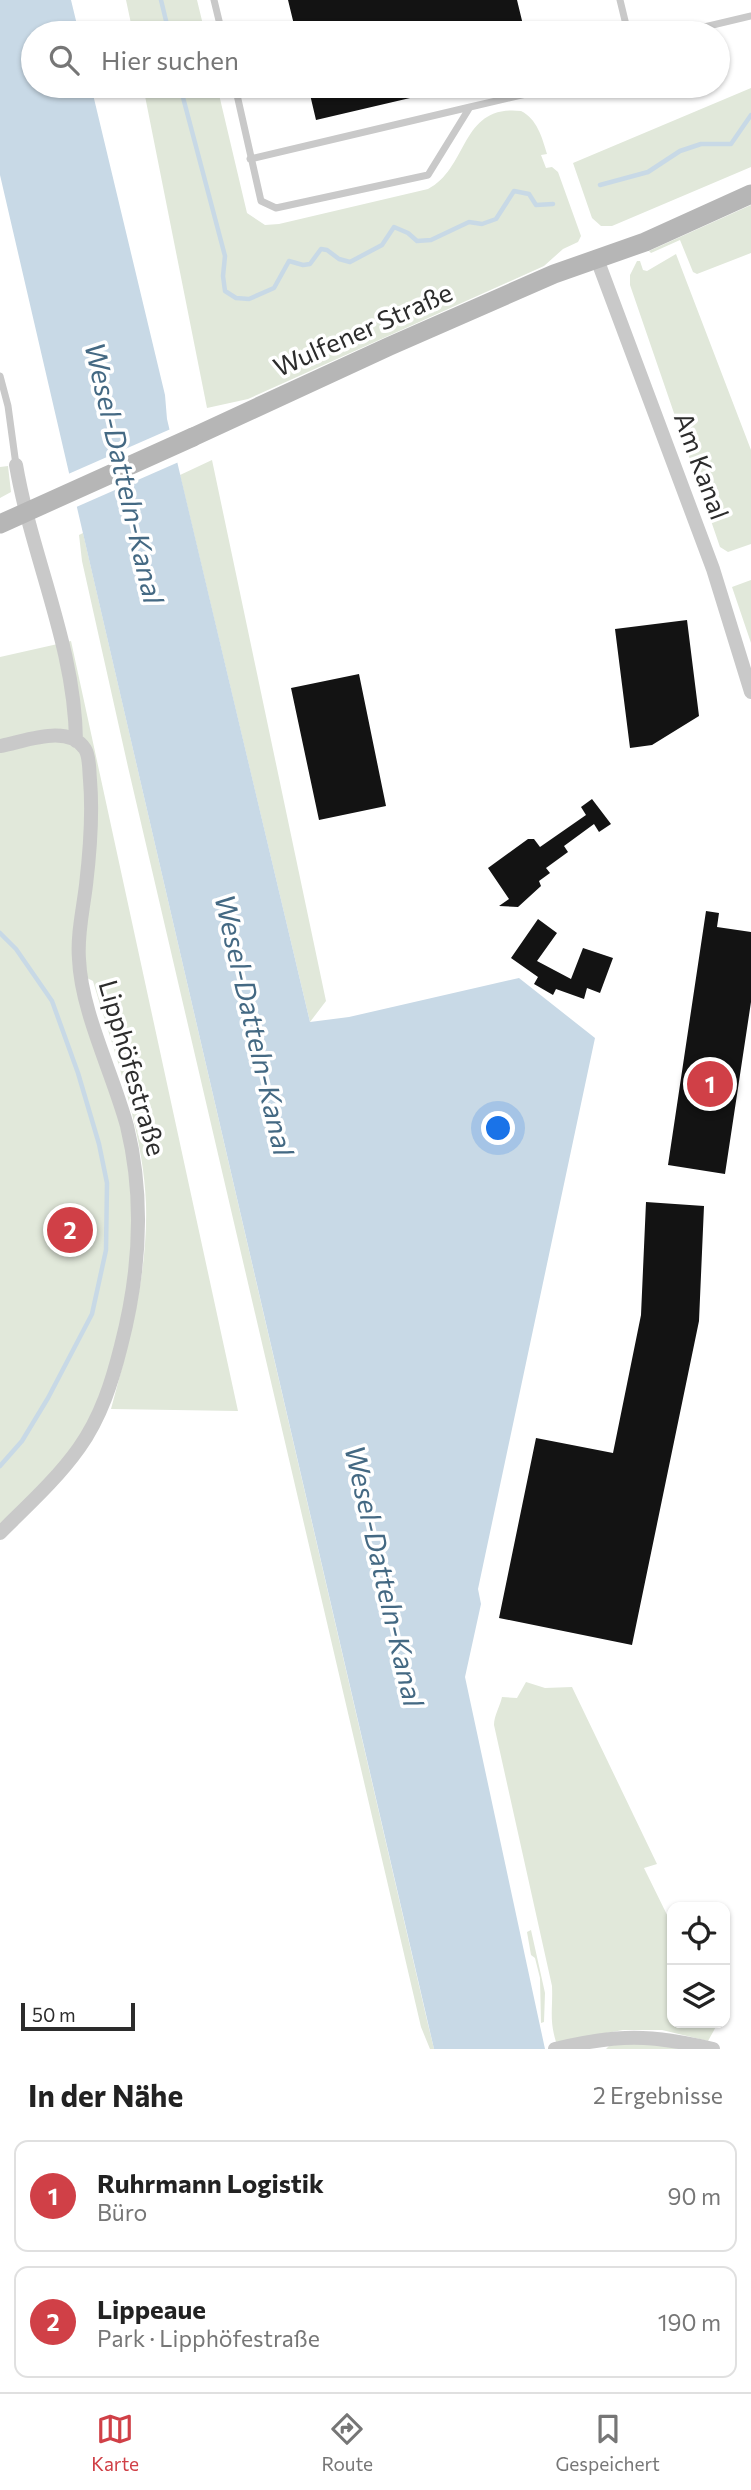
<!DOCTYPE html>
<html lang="de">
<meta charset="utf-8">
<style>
:root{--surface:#fff;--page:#f6f6f6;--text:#222;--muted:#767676;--line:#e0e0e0;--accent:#d04047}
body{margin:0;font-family:Commissioner,sans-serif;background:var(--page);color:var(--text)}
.controls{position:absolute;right:21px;bottom:21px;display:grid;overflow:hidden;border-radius:14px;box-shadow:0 2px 5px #0004}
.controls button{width:63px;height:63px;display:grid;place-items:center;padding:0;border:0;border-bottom:2px solid var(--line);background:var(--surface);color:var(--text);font:35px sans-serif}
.scale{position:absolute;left:21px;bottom:18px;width:114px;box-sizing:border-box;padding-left:7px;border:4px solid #2c2c2c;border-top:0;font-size:19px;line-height:24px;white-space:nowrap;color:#2c2c2c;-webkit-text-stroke:5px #fff;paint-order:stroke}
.you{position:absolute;left:499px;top:1129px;width:24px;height:24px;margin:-18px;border:5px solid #fff;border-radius:50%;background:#1a73e8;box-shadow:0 0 0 10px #1a73e833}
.badge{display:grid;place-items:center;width:46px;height:46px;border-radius:50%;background:var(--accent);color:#fff;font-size:23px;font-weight:700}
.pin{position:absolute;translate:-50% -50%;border:4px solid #fff;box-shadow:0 2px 7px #0006}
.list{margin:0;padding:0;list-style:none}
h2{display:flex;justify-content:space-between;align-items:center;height:91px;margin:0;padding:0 28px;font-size:30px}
h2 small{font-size:23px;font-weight:400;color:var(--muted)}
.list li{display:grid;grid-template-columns:46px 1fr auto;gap:21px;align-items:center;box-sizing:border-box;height:112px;margin:0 14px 14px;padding:0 14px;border:2px solid var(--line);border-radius:14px}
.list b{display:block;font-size:26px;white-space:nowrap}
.list p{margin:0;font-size:23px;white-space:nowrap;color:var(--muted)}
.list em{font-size:23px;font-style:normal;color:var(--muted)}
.icon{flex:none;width:38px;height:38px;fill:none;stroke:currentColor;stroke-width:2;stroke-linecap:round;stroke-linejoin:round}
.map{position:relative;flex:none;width:751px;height:2049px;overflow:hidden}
.search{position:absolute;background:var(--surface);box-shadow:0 2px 5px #0004;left:21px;right:21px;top:21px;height:77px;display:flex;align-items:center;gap:18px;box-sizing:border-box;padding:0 24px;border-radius:38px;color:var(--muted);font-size:26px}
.sheet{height:343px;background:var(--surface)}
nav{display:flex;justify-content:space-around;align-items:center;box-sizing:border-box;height:98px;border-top:2px solid var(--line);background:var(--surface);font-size:19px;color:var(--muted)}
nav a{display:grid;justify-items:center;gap:4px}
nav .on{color:var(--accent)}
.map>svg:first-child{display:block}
</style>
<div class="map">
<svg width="751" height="2049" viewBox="0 0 751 2049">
<rect width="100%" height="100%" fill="#fff"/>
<path fill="#e1e8da" d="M126 0H197L205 33H133Z
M143 86H217L247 213 265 225 279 224 428 189C469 168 460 104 521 111 537 119 542 137 547 154L541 155 546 168 552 167 558 172 581 236 578 242 563 249 544 266 248 399 207 408Z
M751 88V167L612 226H601L592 218 573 163Z
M751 205V253L697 274 693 272 680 240 651 253 649 251Z
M676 254 751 450V544L728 552 720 547 630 285V275L637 261H640L643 270 647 271Z
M212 460 326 1001 310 1022 180 475Z
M8 466 11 492 0 498V467Z
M83 533 427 2020 434 2049H430L421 2027 128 767 82 561 79 535Z
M751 580V643L732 587Z
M71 641 238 1411 111 1409C129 1342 148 1275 146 1204 144 1133 113 1049 93 981L75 972 137 1177 125 1344 68 1462 0 1534V657Z
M526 1682 545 1688 572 1687 657 1864 644 1868 672 1925V2023H718L708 2041 662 2030H623L556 2042C549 2019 553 2009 552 1986L494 1725C494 1716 500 1706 502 1697L517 1698Z
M531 1930 545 1993 544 2022 541 2023 540 1978 535 1958 531 1955 527 1932Z
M645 2043 690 2049H606L610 2045Z"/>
<path fill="#c8d9e6" d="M0 0H71L79 33H33V86H91L165 395 167 419 310 1022 349 1017 519 978 595 1038 478 1589 481 1604 465 1677 545 2049H434L0 175Z"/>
<path fill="#fff" d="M173 428 181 461 74 508 66 475Z"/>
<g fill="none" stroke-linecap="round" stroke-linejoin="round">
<path stroke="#c8d9e6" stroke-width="4.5" d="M161 0 169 33
M180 86 225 256 223 276 225 291 236 298 249 299 274 288 289 261 303 265 310 264 321 249 327 250 339 259 350 262 382 245 394 227 408 233 417 241 431 240 469 222 482 224 496 219 514 191 529 194 536 205 553 204
M600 185 648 172 680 151 701 144H731L751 115
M0 933 16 949 52 1001 78 1073 99 1144 107 1183 106 1250 92 1314 48 1398 22 1441 0 1466"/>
</g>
<path fill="#131313" d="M288 0H517L525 33H296Z
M308 86H440V91L316 120Z
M687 620 699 716 652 745 630 748 615 629Z
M359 674 386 806 319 820 291 688Z
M592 799 611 824 599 832 594 824 564 846 568 852 546 868 550 873 539 881 541 886 518 907 499 906 509 899 488 868 528 839H534L540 847 586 815 581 807Z
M706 911 719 913 717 927 751 932V1002L725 1174 668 1165Z
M538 919 557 933 537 961 571 979 583 948 613 958 600 993 587 988 584 999 556 989 553 995 534 984 538 977 511 958Z
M646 1202 704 1206 699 1321 632 1645 499 1618 536 1438 613 1453 641 1315Z"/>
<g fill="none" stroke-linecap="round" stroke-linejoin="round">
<path stroke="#c9c9c9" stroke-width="7" d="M214 0 222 33
M620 0 628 33
M679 33 751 16
M235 86 261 201 276 208 428 175 470 107 561 86
M250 159 470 107
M0 376 8 406 16 465"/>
<path stroke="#c9c9c9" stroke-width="14" d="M597 259 713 569 751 692
M16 465C32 558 75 646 76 741
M0 746C24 742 68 723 85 749 90 757 89 771 90 780 93 815 90 851 86 885 83 910 77 935 79 959 81 1011 113 1074 127 1126 145 1200 140 1273 121 1346 112 1382 101 1417 79 1448 57 1479 27 1506 0 1533
M555 2049C618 2034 650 2034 713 2049"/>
<path stroke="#b6b6b6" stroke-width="19" d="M193 437 390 346 554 274 645 242 751 194"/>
<path stroke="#b6b6b6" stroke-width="19" d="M0 524 193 437"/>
</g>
<g text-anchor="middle" stroke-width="7" stroke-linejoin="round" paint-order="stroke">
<g font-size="26" fill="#2c2c2c" stroke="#fff">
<text transform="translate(363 330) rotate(-24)" y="9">Wulfener Straße</text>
<text transform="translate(701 466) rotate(70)" y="9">Am Kanal</text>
<text transform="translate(132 1068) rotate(74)" y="9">Lipphöfestraße</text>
</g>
<g font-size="28" font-style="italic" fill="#446983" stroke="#fff">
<text transform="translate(124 473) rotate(77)" y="10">Wesel-Datteln-Kanal</text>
<text transform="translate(254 1025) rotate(77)" y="10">Wesel-Datteln-Kanal</text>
<text transform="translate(384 1576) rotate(77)" y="10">Wesel-Datteln-Kanal</text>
</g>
</g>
</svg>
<div class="controls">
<button><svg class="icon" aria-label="locate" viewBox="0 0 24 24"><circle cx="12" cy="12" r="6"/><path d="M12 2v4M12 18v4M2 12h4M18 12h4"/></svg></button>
<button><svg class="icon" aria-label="layers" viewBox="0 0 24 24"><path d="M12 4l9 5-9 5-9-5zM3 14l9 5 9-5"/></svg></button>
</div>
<div class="scale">50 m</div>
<div class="you"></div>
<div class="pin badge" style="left:710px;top:1084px">1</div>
<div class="pin badge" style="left:70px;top:1230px">2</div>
<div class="search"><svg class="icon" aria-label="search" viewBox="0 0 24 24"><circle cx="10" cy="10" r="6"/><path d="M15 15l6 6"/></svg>Hier suchen</div>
</div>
<section class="sheet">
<h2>In der Nähe<small>2 Ergebnisse</small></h2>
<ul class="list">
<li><span class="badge">1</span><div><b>Ruhrmann Logistik</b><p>Büro</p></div><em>90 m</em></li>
<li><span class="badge">2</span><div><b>Lippeaue</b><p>Park · Lipphöfestraße</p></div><em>190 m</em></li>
</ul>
</section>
<nav>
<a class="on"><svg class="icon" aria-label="map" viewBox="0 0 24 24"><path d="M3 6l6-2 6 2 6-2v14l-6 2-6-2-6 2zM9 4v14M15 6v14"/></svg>Karte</a>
<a><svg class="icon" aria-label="directions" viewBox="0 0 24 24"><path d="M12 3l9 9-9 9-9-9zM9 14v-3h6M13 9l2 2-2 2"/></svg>Route</a>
<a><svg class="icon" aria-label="saved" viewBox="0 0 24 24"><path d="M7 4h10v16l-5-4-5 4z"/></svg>Gespeichert</a>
</nav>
